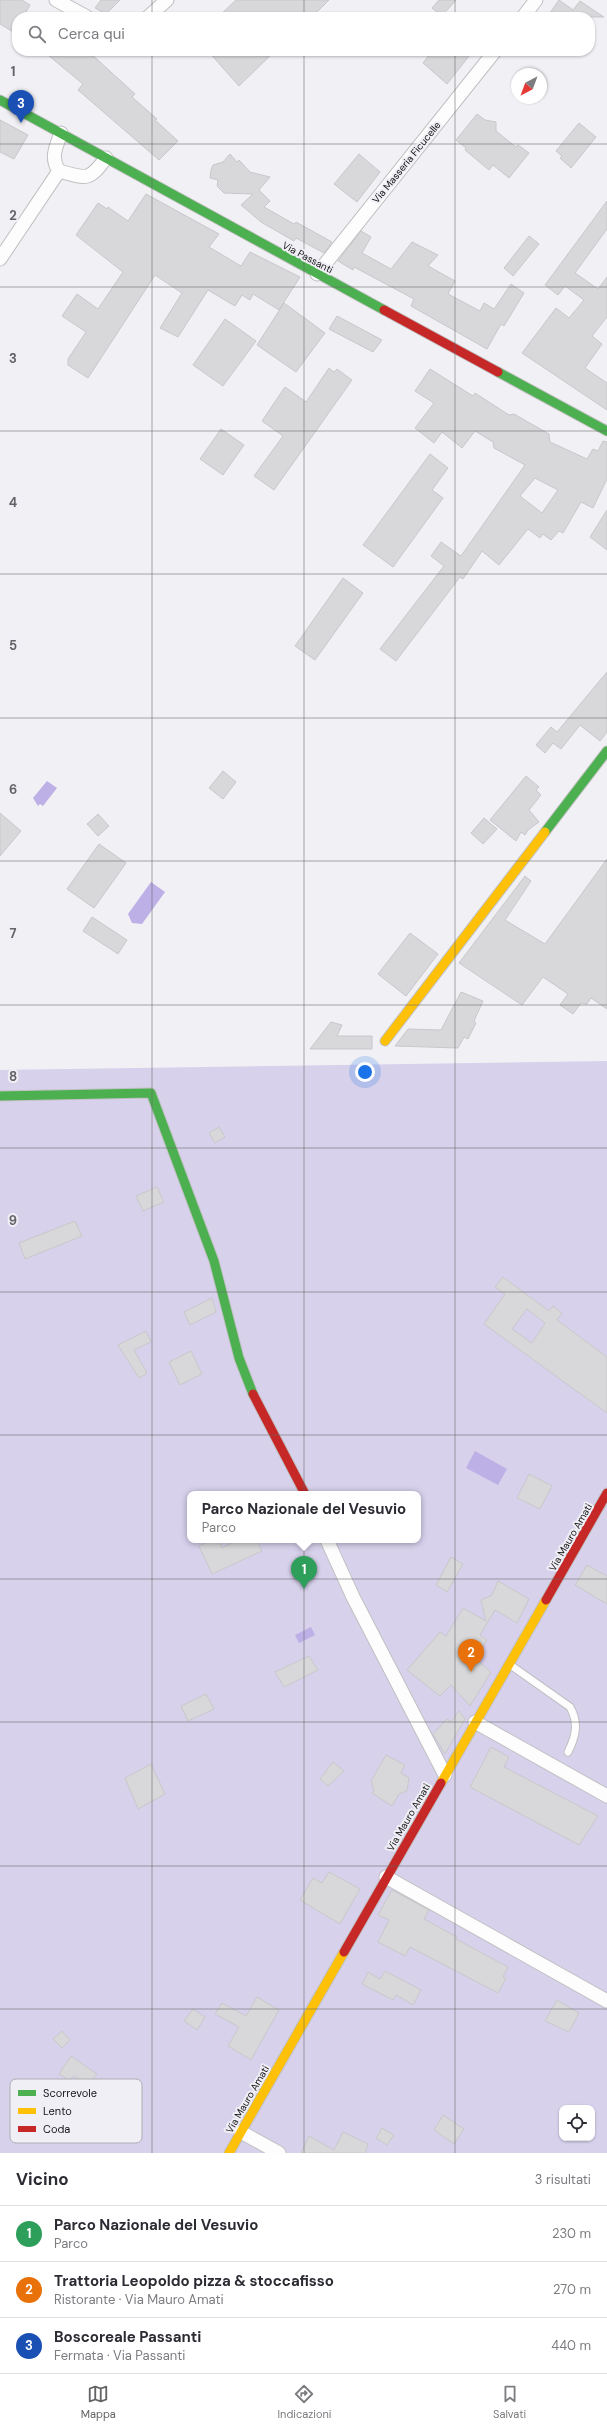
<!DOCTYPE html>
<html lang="it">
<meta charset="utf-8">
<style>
:root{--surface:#fff;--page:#f2f2f3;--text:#2b2b33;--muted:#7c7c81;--line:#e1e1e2;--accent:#636265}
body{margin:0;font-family:"DM Sans",sans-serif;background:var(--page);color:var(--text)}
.controls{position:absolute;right:12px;bottom:12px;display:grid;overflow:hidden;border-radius:8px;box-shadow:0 1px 3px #0004}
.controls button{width:36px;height:36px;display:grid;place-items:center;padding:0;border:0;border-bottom:1px solid var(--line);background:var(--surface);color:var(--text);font:20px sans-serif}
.compass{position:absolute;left:511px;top:68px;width:36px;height:36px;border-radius:50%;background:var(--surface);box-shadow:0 1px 3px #0004;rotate:221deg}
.you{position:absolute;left:365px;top:1072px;width:14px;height:14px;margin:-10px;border:3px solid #fff;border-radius:50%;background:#1a73e8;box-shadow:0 0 0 6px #1a73e833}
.badge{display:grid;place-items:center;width:26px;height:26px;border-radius:50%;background:var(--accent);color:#fff;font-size:13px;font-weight:700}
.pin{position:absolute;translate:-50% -33px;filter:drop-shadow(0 1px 2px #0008)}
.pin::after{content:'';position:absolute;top:21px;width:14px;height:12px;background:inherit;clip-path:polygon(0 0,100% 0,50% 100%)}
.popup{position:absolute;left:187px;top:1491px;width:234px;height:52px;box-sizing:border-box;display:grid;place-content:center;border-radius:8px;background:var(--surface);filter:drop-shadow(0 1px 3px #0005);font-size:13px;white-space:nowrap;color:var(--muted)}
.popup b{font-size:15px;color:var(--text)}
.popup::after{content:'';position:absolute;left:50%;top:100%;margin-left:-8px;border:8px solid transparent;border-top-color:var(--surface)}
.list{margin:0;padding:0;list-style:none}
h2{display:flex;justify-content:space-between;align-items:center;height:52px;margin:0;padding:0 16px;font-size:17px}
h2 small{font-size:13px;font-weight:400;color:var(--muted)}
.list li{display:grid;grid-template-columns:26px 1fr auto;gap:12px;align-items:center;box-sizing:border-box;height:56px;padding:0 16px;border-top:1px solid var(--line)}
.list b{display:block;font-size:15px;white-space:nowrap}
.list p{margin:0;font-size:13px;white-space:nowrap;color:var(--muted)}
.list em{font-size:13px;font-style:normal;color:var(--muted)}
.icon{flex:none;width:22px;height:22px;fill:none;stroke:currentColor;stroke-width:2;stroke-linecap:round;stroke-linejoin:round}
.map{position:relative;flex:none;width:607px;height:2153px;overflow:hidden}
.search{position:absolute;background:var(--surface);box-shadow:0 1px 3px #0004;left:12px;right:12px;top:12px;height:44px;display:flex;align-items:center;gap:10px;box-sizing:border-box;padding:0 14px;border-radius:16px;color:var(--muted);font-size:15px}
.sheet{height:220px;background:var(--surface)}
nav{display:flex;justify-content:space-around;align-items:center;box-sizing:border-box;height:56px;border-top:1px solid var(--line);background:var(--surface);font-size:11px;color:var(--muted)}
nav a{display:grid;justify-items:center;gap:2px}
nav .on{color:var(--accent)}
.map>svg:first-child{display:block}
</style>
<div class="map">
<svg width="607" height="2153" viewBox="0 0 607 2153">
<rect width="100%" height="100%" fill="#f1f0f4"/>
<path fill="#d7d1ec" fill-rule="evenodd" d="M607 1061V2153H0V1070ZM190 1494H418V1540H190ZM562 2108H592V2138H562Z"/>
<path fill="#bdb0e6" d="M47 781 57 788 43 806 40 804 38 806 33 798Z
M151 882 165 892 142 924 132 923 128 914Z
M475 1451 507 1469 498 1485 466 1468Z
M311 1627 315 1635 299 1643 295 1635Z"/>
<path fill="#d8d8da" stroke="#c8c8ca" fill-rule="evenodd" d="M0 0H22L30 5 23 17H17V34L0 24Z
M101 0H120L106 14 95 8Z
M236 0H329L312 17H218Z
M439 0H456L442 16 432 8Z
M559 0 573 10 580 1 604 17H547Z
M43 51H88L135 94 132 97 157 119 155 120 178 141 159 160 78 90 83 84Z
M208 51H275L239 86Z
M432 51H473L447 84 423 63Z
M477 114 485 120 496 122V131L516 147 518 145 529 153 509 178 493 165 489 170 465 150 466 148 456 140Z
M0 120 28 135 14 159 0 152Z
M579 123 596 137 571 168 560 158 562 156 556 151Z
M230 154 237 162 239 160 250 172 270 177 259 190 270 201 264 207 294 224 296 222 332 242 324 253 296 238 294 241 261 222 241 205 253 194 224 193 217 186 218 180 210 178 211 170 213 165 223 162Z
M359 154 380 172 357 202 334 184Z
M146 194 219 234 209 247 241 266 250 252 300 277 279 310 253 294 250 300 242 295 235 306 208 290 178 337 160 328 182 293 155 275 88 378 68 365V359L86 332 62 316 77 294 98 309 123 272 76 235 98 203 107 209 108 207 128 221Z
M607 201V229L575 273 598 289 607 277V317L592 336 602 344 585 368 607 383V410L522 353 556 308 569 318 584 300 565 286 558 295 545 285Z
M361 231 371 237 362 253 391 269 412 242 438 255 428 266 455 281 448 294 480 311 484 303 494 309 511 284 524 293 504 326 501 324 487 349 411 306 414 299 354 267 353 270 338 261Z
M529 236 539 244 513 276 504 268Z
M284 303 325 333 296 372 257 345Z
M337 316 382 340 373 352 329 329Z
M225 319 256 341 223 386 193 365Z
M329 368 334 372 337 369 352 380 274 490 254 476 283 436 262 421 285 387 306 402Z
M430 369 473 396 475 393 509 415 514 414 549 434 550 442 587 459 593 449 598 451 603 441 607 442V479L593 508 581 502 563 533 559 531 551 540 543 534 540 538 528 529 499 565 482 551 463 579 460 577 396 661 380 649 444 566 431 556 441 542 461 556 525 465 494 448 493 442 475 431 462 448 442 432 434 443 415 428 434 403 415 391ZM535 478 558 490 542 513 520 496Z
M221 429 244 445 223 475 200 459Z
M430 454 448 468 432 490 443 498 393 567 363 545Z
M607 510V550L590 537Z
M343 578 363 593 315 660 295 646Z
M607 672V732L600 741 580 725 561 749 553 743 545 753 536 745 551 727 557 732Z
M223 771 236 782 223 799 209 788Z
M526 776 539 787 536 790 541 795 529 810 539 822 528 830 525 835 521 832 516 841 490 820Z
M0 813 21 831 0 856Z
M98 814 109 826 98 836 87 824Z
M484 818 497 829 483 844 471 833Z
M99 844 126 863 94 908 67 889Z
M607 859V1009L591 998 587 1004 581 1003 573 1014 560 1005 568 994 543 977 522 1005 459 963 525 876 531 881 505 920 545 944Z
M92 917 127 940 118 954 83 931Z
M410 933 438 954 406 996 378 974Z
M461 992 483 1001 474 1021 476 1023 468 1039 464 1037 458 1048 395 1046 408 1029 441 1030Z
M331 1022 342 1025 337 1036H372V1049H310Z
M219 1127 225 1137 215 1143 209 1133Z
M157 1187 164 1202 143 1211 136 1196Z
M75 1221 82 1236 25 1259 19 1243Z
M503 1277 549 1311 553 1306 562 1313 557 1320 607 1357V1413L484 1324 505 1294 495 1287ZM527 1309 545 1323 532 1343 512 1329Z
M212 1298 216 1312 190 1325 184 1312Z
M146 1331 151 1342 134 1350 147 1373 139 1378 118 1345Z
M191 1351 202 1374 180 1385 169 1362Z
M529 1474 552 1486 540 1509 517 1498Z
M212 1540H219L222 1548 238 1540H257L262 1551 212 1574 199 1546Z
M451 1557 463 1564 447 1592 436 1585Z
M587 1565 607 1576V1604L575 1585Z
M498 1581 529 1599 517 1623 495 1610 480 1635 487 1640 476 1659 491 1672 470 1706 451 1685 440 1696 407 1670 440 1632 446 1636 463 1608 486 1621 481 1600 492 1595Z
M309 1656 318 1670 284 1687 275 1672Z
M206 1694 214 1709 188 1721 181 1706Z
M459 1711 465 1719 445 1754 433 1734 447 1719 451 1722Z
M491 1747 509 1757 504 1767 598 1816 579 1845 470 1787Z
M386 1755 405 1765 401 1773 409 1778 407 1791 399 1794 392 1806 372 1793 374 1790 371 1781Z
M333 1762 344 1771 328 1786 320 1779Z
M151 1764 165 1794 138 1809 125 1778Z
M329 1872 360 1889 340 1924 300 1900 313 1878 322 1883Z
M392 1890 429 1910 424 1919 457 1937 456 1939 508 1967 503 1977 506 1978 498 1993 410 1947 405 1956 378 1942 389 1920 378 1915Z
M385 1971 421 1990 413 2005 396 1995 393 2000 362 1984 368 1972 380 1979Z
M257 1997 279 2010 251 2060 228 2046 239 2027 215 2014 222 2003 246 2016Z
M557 2000 579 2013 569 2032 545 2021Z
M193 2009 205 2017 197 2030 184 2021Z
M62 2031 70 2040 62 2048 53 2039Z
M71 2056 97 2074 87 2085 74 2076 69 2080 59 2074Z
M443 2115 464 2129 454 2144 434 2130Z
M382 2128 394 2135 387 2145 376 2138Z
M343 2132 368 2144 365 2153H301L309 2136 334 2150Z"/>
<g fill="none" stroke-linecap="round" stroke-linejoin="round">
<g stroke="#c0c0c2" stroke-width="9">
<path id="lane" d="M509 1664 570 1707C579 1723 576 1736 568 1752"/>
</g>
<g stroke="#c0c0c2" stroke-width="15">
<path id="street" d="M56 0 87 17
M148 17 167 0
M523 17 536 0
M59 171C87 179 89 181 106 158
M0 259 59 171C50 158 56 147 61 133
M317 274 495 51
M327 1540 353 1597 445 1775
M475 1722 607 1796
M386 1877 607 2001
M241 2132 279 2153"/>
</g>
<g stroke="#c0c0c2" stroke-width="11">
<path id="fast" d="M0 100 384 310
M498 372 607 431
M545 832 607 751
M0 1096 151 1093 214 1261 239 1358 253 1394"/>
</g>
<g stroke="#c0c0c2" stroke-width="11">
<path id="slow" d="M385 1041 545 832
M441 1783 546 1600
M229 2153 344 1952"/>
</g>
<g stroke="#c0c0c2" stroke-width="11">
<path id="jam" d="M384 310 498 372
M253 1394 305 1494
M546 1600 607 1493
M344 1952 441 1783"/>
</g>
<use href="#lane" stroke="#fdfdfd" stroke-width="7"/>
<use href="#street" stroke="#fdfdfd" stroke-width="13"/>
<use href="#fast" stroke="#4caf50" stroke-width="9"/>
<use href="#slow" stroke="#ffc107" stroke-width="9"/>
<use href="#jam" stroke="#c62828" stroke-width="9"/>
</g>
<path fill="none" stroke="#636265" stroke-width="1" stroke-opacity="0.55" d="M152 0V17M304 0V17M455 0V17M152 51V2153M304 51V2153M455 51V2153M0 144H607M0 287H607M0 431H607M0 574H607M0 718H607M0 861H607M0 1005H607M0 1148H607M0 1292H607M0 1435H607M0 1579H607M0 1722H607M0 1866H607M0 2009H607"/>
<g text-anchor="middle" stroke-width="4" stroke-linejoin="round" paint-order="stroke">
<g font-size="10" fill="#161618" stroke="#f0eff5">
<text transform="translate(406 162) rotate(-51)" y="4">Via Masseria Ficucelle</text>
<text transform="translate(308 257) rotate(28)" y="4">Via Passanti</text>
<text transform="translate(570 1537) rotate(-60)" y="4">Via Mauro Amati</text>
<text transform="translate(408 1817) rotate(-60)" y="4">Via Mauro Amati</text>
<text transform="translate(247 2099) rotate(-60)" y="4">Via Mauro Amati</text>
</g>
</g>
<rect x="10" y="2079" width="132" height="64" rx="6" fill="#f0eff5" stroke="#afaeb3" stroke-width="1"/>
<rect x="18" y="2090" width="18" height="6" fill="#4caf50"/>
<rect x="18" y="2108" width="18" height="6" fill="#ffc107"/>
<rect x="18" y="2126" width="18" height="6" fill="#c62828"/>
<g font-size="11" fill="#161618">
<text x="43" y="2097">Scorrevole</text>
<text x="43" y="2115">Lento</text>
<text x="43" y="2133">Coda</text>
</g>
<g font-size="13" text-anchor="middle" font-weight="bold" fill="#636265" stroke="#f0eff5" stroke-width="4" stroke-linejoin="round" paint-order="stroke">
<text x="13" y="76">1</text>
<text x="13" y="220">2</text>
<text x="13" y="363">3</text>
<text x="13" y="507">4</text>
<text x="13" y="650">5</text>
<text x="13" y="794">6</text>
<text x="13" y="938">7</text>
<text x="13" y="1081">8</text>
<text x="13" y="1225">9</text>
</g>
</svg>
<div class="controls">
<button><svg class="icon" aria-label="locate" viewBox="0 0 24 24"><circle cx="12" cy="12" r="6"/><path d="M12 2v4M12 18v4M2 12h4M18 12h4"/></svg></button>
</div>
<svg class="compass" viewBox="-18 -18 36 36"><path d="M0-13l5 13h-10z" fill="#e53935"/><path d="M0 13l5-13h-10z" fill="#7c7c81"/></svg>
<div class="you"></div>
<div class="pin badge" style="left:304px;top:1589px;background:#2e9e5b">1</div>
<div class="popup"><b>Parco Nazionale del Vesuvio</b>Parco</div>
<div class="pin badge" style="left:471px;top:1672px;background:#e8710a">2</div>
<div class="pin badge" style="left:21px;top:123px;background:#1a4fb4">3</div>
<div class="search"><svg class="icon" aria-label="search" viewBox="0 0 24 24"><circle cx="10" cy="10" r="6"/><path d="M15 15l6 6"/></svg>Cerca qui</div>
</div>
<section class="sheet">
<h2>Vicino<small>3 risultati</small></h2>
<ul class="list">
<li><span class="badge" style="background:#2e9e5b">1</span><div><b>Parco Nazionale del Vesuvio</b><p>Parco</p></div><em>230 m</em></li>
<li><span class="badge" style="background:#e8710a">2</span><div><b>Trattoria Leopoldo pizza &amp; stoccafisso</b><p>Ristorante · Via Mauro Amati</p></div><em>270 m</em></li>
<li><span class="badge" style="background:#1a4fb4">3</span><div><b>Boscoreale Passanti</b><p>Fermata · Via Passanti</p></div><em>440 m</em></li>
</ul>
</section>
<nav>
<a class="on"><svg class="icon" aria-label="map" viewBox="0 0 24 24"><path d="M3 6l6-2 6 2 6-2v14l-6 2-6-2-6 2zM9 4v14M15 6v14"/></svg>Mappa</a>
<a><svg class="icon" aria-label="directions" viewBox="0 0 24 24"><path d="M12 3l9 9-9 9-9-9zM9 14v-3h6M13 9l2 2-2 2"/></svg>Indicazioni</a>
<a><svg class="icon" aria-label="saved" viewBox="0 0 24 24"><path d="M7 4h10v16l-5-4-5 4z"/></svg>Salvati</a>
</nav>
